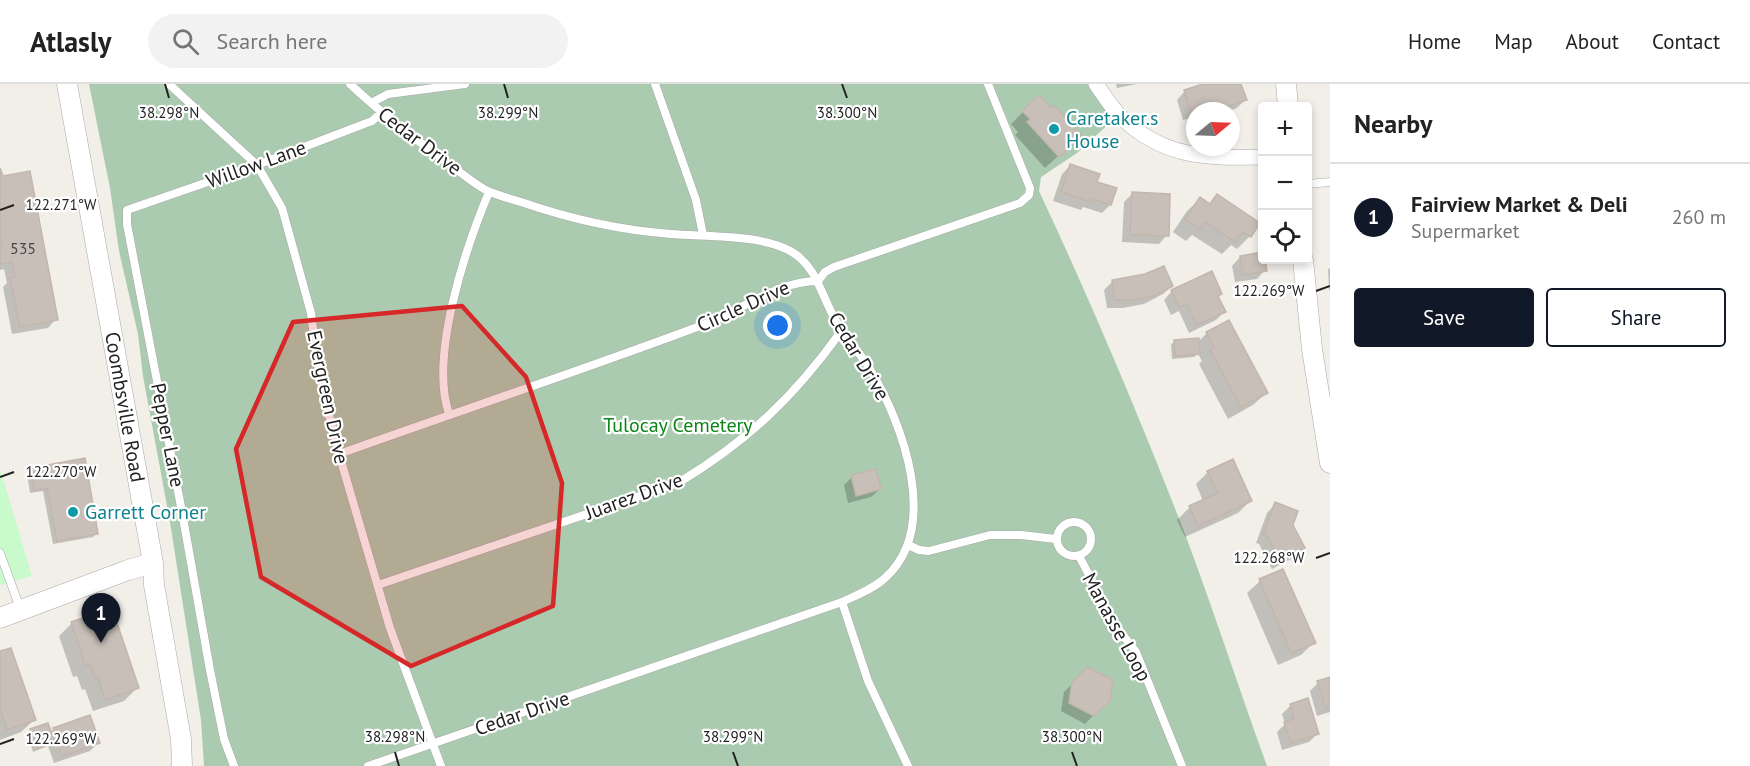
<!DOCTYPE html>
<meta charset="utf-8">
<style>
:root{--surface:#fff;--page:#f2f2f2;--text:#222;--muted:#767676;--line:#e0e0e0;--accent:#111827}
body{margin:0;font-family:"PT Sans",sans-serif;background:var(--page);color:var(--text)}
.controls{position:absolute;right:18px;top:18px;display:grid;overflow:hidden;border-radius:6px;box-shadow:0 3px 9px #0003}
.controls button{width:54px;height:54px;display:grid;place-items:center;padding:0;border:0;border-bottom:2px solid var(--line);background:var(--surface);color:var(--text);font:30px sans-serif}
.compass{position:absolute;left:1186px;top:18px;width:54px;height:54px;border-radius:50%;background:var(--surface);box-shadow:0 3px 9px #0003;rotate:71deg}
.you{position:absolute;left:778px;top:242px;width:21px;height:21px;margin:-15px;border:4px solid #fff;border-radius:50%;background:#1a73e8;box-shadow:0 0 0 9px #1a73e833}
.badge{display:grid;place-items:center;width:39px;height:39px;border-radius:50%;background:var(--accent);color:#fff;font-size:20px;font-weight:700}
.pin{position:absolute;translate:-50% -50px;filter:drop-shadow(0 2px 3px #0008)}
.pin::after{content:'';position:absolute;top:32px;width:21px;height:18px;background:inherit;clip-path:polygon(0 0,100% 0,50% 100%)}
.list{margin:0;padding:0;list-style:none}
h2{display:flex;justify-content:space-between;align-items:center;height:78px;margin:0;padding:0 24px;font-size:26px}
h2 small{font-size:20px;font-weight:400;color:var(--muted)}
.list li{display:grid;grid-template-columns:39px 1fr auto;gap:18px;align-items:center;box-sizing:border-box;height:108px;padding:0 24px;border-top:2px solid var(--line)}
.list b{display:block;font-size:22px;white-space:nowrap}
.list p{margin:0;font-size:20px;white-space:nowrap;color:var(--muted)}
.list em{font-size:20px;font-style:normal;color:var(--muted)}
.actions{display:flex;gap:12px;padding:18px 24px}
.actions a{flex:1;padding:14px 0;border:2px solid var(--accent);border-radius:6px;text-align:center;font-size:21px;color:var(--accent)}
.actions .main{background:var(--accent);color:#fff}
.icon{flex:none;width:33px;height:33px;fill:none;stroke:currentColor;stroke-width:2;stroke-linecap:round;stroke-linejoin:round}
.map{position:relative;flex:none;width:1330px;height:682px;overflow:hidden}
header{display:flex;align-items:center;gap:36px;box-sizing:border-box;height:84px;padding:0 30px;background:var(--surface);border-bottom:2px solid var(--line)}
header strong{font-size:28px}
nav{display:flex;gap:33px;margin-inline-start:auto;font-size:21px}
.search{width:420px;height:54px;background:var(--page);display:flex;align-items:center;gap:15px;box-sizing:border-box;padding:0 21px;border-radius:33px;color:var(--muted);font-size:22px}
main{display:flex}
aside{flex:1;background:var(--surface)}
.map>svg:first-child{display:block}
</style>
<header>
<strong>Atlasly</strong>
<div class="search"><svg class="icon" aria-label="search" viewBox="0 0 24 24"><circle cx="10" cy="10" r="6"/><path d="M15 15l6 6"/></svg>Search here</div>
<nav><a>Home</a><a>Map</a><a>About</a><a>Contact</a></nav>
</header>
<main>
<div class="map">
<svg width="1330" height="682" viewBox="0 0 1330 682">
<rect width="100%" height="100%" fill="#f2efe9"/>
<path fill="#aacbaf" d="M89 0H1088L1114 35 1077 69 1041 93 1039 107C1092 220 1140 334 1185 450 1214 527 1239 605 1267 682H204L201 636 170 438 143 292 138 250 119 167 110 104Z"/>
<path fill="#c8facc" d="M0 385 32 492 0 501Z"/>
<path fill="#0003" d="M1116 0H1137L1117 4Z
M1208 0H1240L1245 16 1237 24 1229 27H1195V33L1183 36 1177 16 1185 7Z
M1023 28 1067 64 1045 84 1015 51 1018 48 1011 40Z
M1070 82 1095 99 1110 121 1102 129 1083 123 1081 126 1053 117 1062 90Z
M0 86 56 235 48 244 12 250 3 203 7 199 4 185 0 186Z
M1132 110 1167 151 1159 160 1122 158 1124 118Z
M1217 112 1258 139 1250 152 1237 165 1231 161 1222 170 1192 151 1186 157 1173 148 1187 127 1200 115 1209 120Z
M1262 170 1265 186 1257 195 1235 198 1232 182 1240 173Z
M1330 184V206H1329L1328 185Z
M1112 198 1172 202 1163 210 1144 220 1123 224H1107L1104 206Z
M1172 207 1224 228 1216 236 1189 249 1179 227 1171 231 1164 216Z
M1207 249 1266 309 1253 321 1228 335 1199 280 1202 277 1198 270 1194 273 1172 275 1171 261 1175 257 1197 259Z
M30 385 97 449 93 453 53 460 43 407 30 409 27 389Z
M1208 388 1250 417 1238 429 1185 453 1177 436 1190 423 1203 417 1196 400Z
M852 393 880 405 871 413 848 419 844 401Z
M1275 420 1304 464 1295 473 1272 485 1259 460 1256 459 1267 429Z
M1282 487 1314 558 1301 571 1278 581 1247 509 1260 497Z
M72 539 137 604 124 617 93 627 85 605 82 606 77 592 73 593 59 552Z
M0 569 34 636 21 648 0 656Z
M1087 585 1108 616 1085 640 1061 627 1064 608Z
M1330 595V628L1317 632 1310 607 1318 599Z
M1291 621 1318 649 1309 658 1282 666 1277 648 1285 640 1282 630Z
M54 645 98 659 90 667 54 679 48 662 33 668 27 650 31 646 50 649Z"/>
<path fill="#c7bfb8" stroke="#c4b6ab" stroke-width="1.5" d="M1203 0H1241L1247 16 1213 27H1208L1207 24 1191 29 1184 6Z
M1039 11 1051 24 1054 21 1082 52 1059 73 1027 38 1030 35 1022 27Z
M1070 80 1100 90 1097 98 1117 104 1111 121 1092 115 1091 118 1061 108Z
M0 84 3 92 30 87 58 236 20 243 10 194 15 193 12 178 0 180V164L2 163 0 151Z
M1132 108 1170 110 1169 152 1130 151Z
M1217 110 1260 139 1251 153 1242 148 1235 158 1205 138 1200 145 1185 135 1200 113 1210 120Z
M1262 168V176H1265L1267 187 1243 191 1240 172Z
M1164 182 1173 202 1154 212 1133 216H1115L1112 196 1145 190Z
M1212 187 1222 210 1218 212 1226 228 1197 241 1187 220 1179 223 1171 206Z
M1229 236 1268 309 1241 323 1210 266 1214 264 1206 248Z
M1199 254 1200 270 1175 272 1174 256Z
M85 374 98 450 57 457 47 404 34 406 30 384Z
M1233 375 1252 417 1198 442 1189 422 1218 409 1207 387Z
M876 385 881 405 856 412 851 391Z
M1275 418 1298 427 1293 441 1305 464 1281 478 1267 452 1263 451Z
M1283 485 1316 559 1291 569 1259 495Z
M112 524 139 604 105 616 98 593 95 594 90 580 85 581 71 538Z
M11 564 36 636 7 646 0 625V567Z
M1087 583 1113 596 1110 617 1094 632 1069 619 1072 598Z
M1330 593V623L1326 624 1317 597Z
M1308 614 1319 650 1291 659 1284 638 1294 635 1290 620Z
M90 631 100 659 62 672 53 644Z
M48 639 55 658 37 665 30 645Z"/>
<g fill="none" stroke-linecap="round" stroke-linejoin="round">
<g stroke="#a9a9a9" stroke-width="9">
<path id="service" d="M169 0 257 81 282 124 311 229 319 292 339 370 390 544 441 682
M350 0C381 29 415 55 449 80 462 89 476 102 490 108 500 112 511 115 521 118 570 135 619 146 671 150 705 153 762 150 792 168 817 183 821 211 835 235 845 254 861 269 871 287 903 340 941 444 885 494 873 505 857 511 842 518L368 682
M655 0 696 116 703 151
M371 19 388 10 465 0
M1308 100 1330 98
M449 330C429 272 466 163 489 108
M339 370C459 327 580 287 700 242 740 228 776 197 818 197L825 188 834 183 1020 119 1029 111 1030 104 988 0
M1057 455a17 17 0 1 1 34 0a17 17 0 1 1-34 0Z
M908 461 919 466 929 467 990 451H1021L1056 455
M0 469 21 527
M1079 472 1116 542 1136 568 1182 682
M378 501 678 399C748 357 795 312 842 246
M842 518 868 597 908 682
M234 682 224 655 210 586 182 428 127 140V126L257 81 372 37 381 29"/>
</g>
<g stroke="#a9a9a9" stroke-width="16">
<path id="minor" d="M1096 0C1103 10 1110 21 1118 30 1161 74 1205 74 1262 73"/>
</g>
<g stroke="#a9a9a9" stroke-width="21">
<path id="tertiary" d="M67 0 153 479 154 501 181 655 182 682
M1286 0 1288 22
M1303 176 1312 265 1330 379
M0 534 128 486 153 479"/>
</g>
<use href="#service" stroke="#fff" stroke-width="8"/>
<use href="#minor" stroke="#fff" stroke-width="15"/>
<use href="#tertiary" stroke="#fff" stroke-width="20"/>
</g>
<path fill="#d62828" fill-opacity="0.2" stroke="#d62828" stroke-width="4.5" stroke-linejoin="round" d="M462 222 526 293 562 399 553 522 411 582 261 493 236 365 293 238Z"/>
<path fill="none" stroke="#222" stroke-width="2" d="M165 0 169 14M504 0 508 14M842 0 847 14M0 126 14 121M1316 207 1330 202M0 393 14 388M1316 474 1330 469M0 660 14 655M395 668 399 682M733 668 738 682M1072 668 1077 682"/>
<g fill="#0f9aa8" stroke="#fff" stroke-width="2">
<circle cx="1054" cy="45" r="6"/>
<circle cx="73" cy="428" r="6"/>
</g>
<g text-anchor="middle" stroke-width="4.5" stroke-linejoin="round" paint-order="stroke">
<g font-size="16" fill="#4b4948">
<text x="23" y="170">535</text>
</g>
<g font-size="20" fill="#0d838f" stroke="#fff" text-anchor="start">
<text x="1066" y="41">Caretaker.s<tspan x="1066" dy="23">House</tspan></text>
<text x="85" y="435">Garrett Corner</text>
</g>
<g font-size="20" fill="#222" stroke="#fff">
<text transform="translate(420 57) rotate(37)" y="7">Cedar Drive</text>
<text transform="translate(256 80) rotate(-20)" y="7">Willow Lane</text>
<text transform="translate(743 222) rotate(-24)" y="7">Circle Drive</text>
<text transform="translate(859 272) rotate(59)" y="7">Cedar Drive</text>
<text transform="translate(328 313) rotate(78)" y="7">Evergreen Drive</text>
<text transform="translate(125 323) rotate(80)" y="7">Coombsville Road</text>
<text transform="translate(168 351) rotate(79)" y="7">Pepper Lane</text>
<text transform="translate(634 412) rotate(-20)" y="7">Juarez Drive</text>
<text transform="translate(1117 543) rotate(61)" y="7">Manasse Loop</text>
<text transform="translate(522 629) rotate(-19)" y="7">Cedar Drive</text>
</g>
<g font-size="20" fill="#0c8416" stroke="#fff">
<text x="678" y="348">Tulocay Cemetery</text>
</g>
</g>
<g font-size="15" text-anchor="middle" fill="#222" stroke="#fff" stroke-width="4.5" stroke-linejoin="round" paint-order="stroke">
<text x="169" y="34">38.298°N</text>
<text x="508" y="34">38.299°N</text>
<text x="847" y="34">38.300°N</text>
<text x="61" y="126">122.271°W</text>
<text x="1269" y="212">122.269°W</text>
<text x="61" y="393">122.270°W</text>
<text x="1269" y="479">122.268°W</text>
<text x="395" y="658">38.298°N</text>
<text x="733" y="658">38.299°N</text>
<text x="1072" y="658">38.300°N</text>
<text x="61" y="660">122.269°W</text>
</g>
</svg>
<div class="controls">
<button>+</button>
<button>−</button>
<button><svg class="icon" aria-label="locate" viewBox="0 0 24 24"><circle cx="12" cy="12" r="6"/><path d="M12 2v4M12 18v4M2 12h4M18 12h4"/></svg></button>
</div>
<svg class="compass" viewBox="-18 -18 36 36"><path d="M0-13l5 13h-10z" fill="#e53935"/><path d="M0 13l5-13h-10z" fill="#767676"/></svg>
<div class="you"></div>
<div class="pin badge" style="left:101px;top:559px">1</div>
</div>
<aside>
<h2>Nearby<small></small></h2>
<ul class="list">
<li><span class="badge">1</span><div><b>Fairview Market &amp; Deli</b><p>Supermarket</p></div><em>260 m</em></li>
</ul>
<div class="actions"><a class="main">Save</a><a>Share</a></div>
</aside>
</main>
